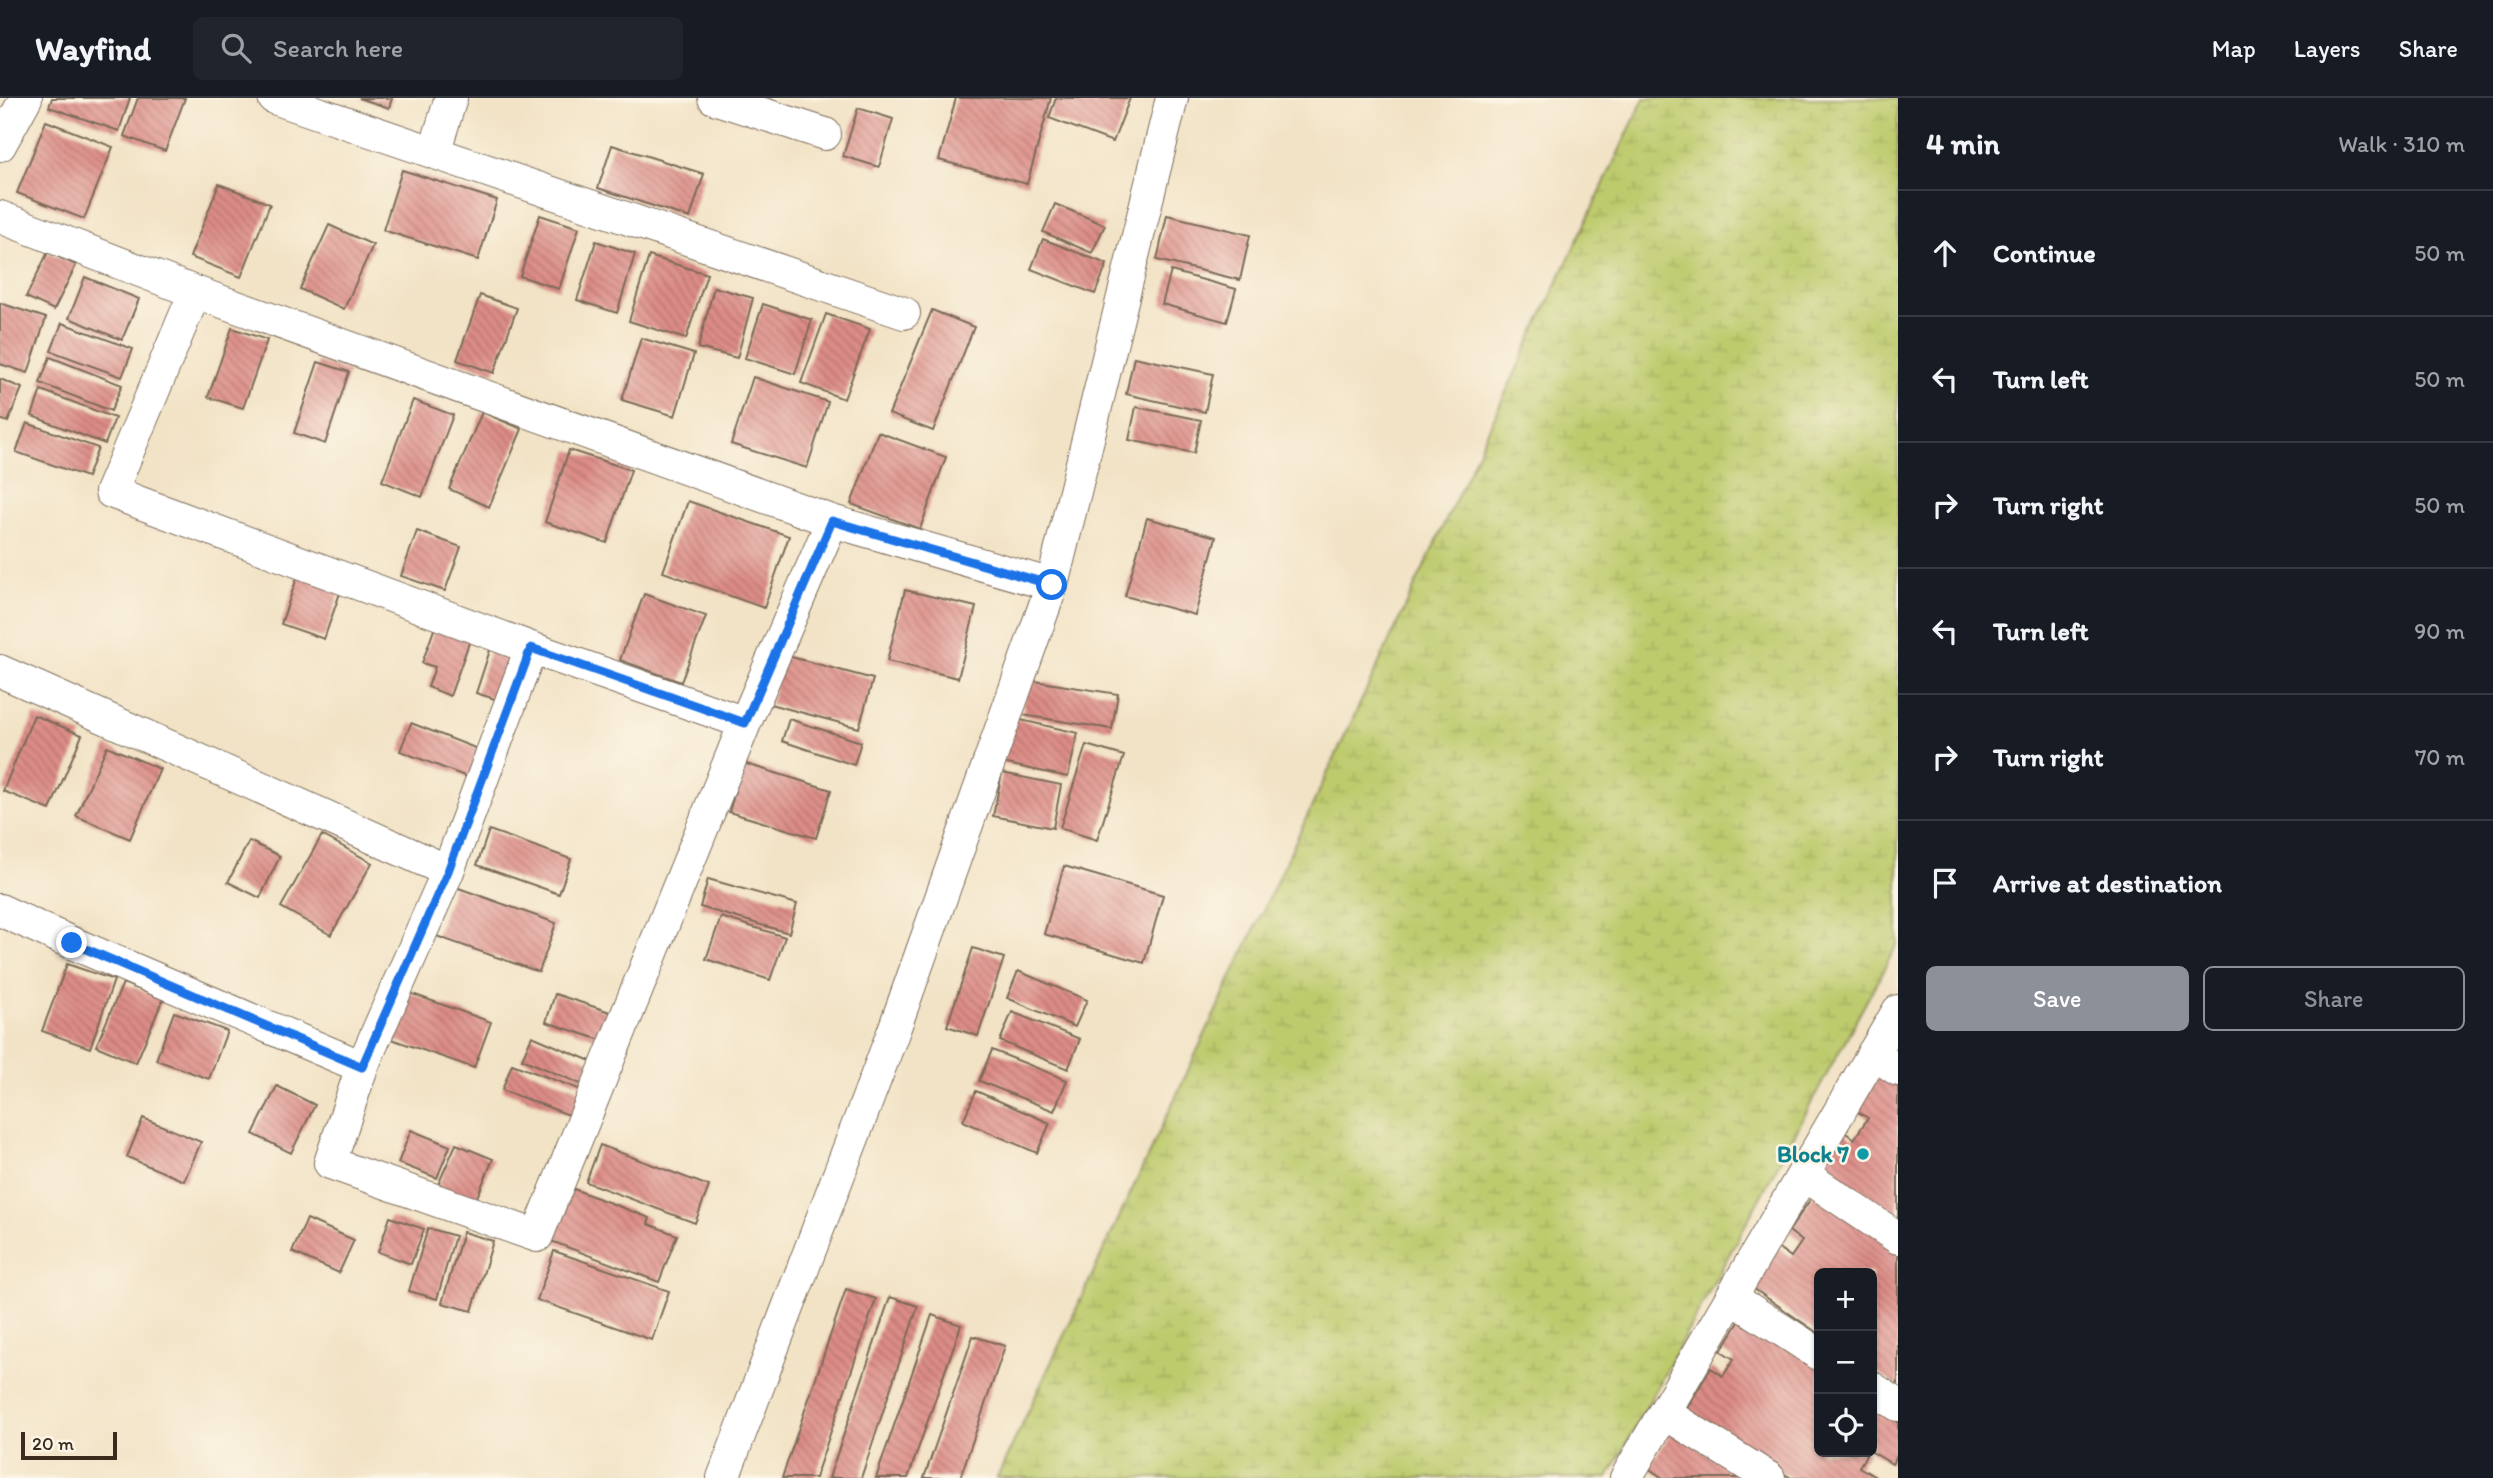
<!DOCTYPE html>
<meta charset="utf-8">
<style>
:root{--surface:#171b24;--page:#20242c;--text:#f1f3f6;--muted:#9ea1a6;--line:#363941;--accent:#8c9099}
body{margin:0;font-family:Itim,sans-serif;background:var(--page);color:var(--text)}
.controls{position:absolute;right:21px;bottom:21px;display:grid;overflow:hidden;border-radius:10px;box-shadow:0 2px 5px #0004}
.controls button{width:63px;height:63px;display:grid;place-items:center;padding:0;border:0;border-bottom:2px solid var(--line);background:var(--surface);color:var(--text);font:35px sans-serif}
.scale{position:absolute;left:21px;bottom:18px;width:96px;box-sizing:border-box;padding-left:7px;border:4px solid #3b2a1e;border-top:0;font-size:19px;line-height:24px;white-space:nowrap;color:#3b2a1e;-webkit-text-stroke:5px #fcf5e5;paint-order:stroke}
.stop{position:absolute;width:21px;height:21px;margin:-16px;border:5px solid #1a73e8;border-radius:50%;background:#fff}
.stop.end{background:#1a73e8;border-color:#fff;box-shadow:0 2px 7px #0008}
.list{margin:0;padding:0;list-style:none}
h2{display:flex;justify-content:space-between;align-items:center;height:91px;margin:0;padding:0 28px;font-size:30px}
h2 small{font-size:23px;font-weight:400;color:var(--muted)}
.list li{display:grid;grid-template-columns:46px 1fr auto;gap:21px;align-items:center;box-sizing:border-box;height:126px;padding:0 28px;border-top:2px solid var(--line)}
.list b{display:block;font-size:26px;white-space:nowrap}
.list em{font-size:23px;font-style:normal;color:var(--muted)}
.actions{display:flex;gap:14px;padding:21px 28px}
.actions a{flex:1;padding:16px 0;border:2px solid var(--accent);border-radius:10px;text-align:center;font-size:24px;color:var(--accent)}
.actions .main{background:var(--accent);color:#fff}
.icon{flex:none;width:38px;height:38px;fill:none;stroke:currentColor;stroke-width:2;stroke-linecap:round;stroke-linejoin:round}
.map{position:relative;flex:none;width:1898px;height:1380px;overflow:hidden}
header{display:flex;align-items:center;gap:42px;box-sizing:border-box;height:98px;padding:0 35px;background:var(--surface);border-bottom:2px solid var(--line)}
header strong{font-size:33px}
nav{display:flex;gap:38px;margin-inline-start:auto;font-size:24px}
.search{width:490px;height:63px;background:var(--page);display:flex;align-items:center;gap:18px;box-sizing:border-box;padding:0 24px;border-radius:10px;color:var(--muted);font-size:26px}
main{display:flex}
aside{flex:1;background:var(--surface)}
.map>svg:first-child{display:block}
</style>
<header>
<strong>Wayfind</strong>
<div class="search"><svg class="icon" aria-label="search" viewBox="0 0 24 24"><circle cx="10" cy="10" r="6"/><path d="M15 15l6 6"/></svg>Search here</div>
<nav><a>Map</a><a>Layers</a><a>Share</a></nav>
</header>
<main>
<div class="map">
<svg width="1898" height="1380" viewBox="0 0 1898 1380">
<defs>
<pattern id="wetland-marsh" width="20" height="14" patternUnits="userSpaceOnUse" patternTransform="scale(1.75)"><rect width="20" height="14" fill="#becb6d"/><path d="M1 5h8M5 5V1M11 12h8M15 12V8" fill="none" stroke="#a4ae5e"/></pattern>
<pattern id="building-back-hatch" width="6" height="6" patternUnits="userSpaceOnUse" patternTransform="scale(1.75)"><rect width="6" height="6" fill="#dd8c87"/><path d="M-1 5l2 2M0 0l6 6M5-1l2 2" fill="none" stroke="#b4736e"/></pattern>
</defs>
<rect width="100%" height="100%" fill="#fcf5e5"/>
<filter id="ink" filterUnits="userSpaceOnUse"><feTurbulence type="fractalNoise" baseFrequency=".0143" numOctaves="2"/><feDisplacementMap in="SourceGraphic" scale="14" xChannelSelector="R" yChannelSelector="G"/><feConvolveMatrix kernelMatrix="1 2 1 2 8 2 1 2 1" color-interpolation-filters="sRGB"/></filter>
<filter id="wash" filterUnits="userSpaceOnUse"><feTurbulence type="fractalNoise" baseFrequency=".00686" numOctaves="4" result="noise"/><feDisplacementMap in="SourceGraphic" scale="28" xChannelSelector="R" yChannelSelector="G"/><feGaussianBlur stdDeviation="1.57" result="paint"/><feColorMatrix in="noise" values="0 0 0 0 0 0 0 0 0 0 0 0 0 0 0 0 0 1.4 0 .05"/><feComposite in="paint" operator="in"/></filter>
<g filter="url(#wash)">
<rect width="100%" height="100%" fill="#f2e3c6"/>
<path fill="url(#wetland-marsh)" stroke="#7c7a46" stroke-width="2" d="M1644 0H1898V845L1608 1380H997Z"/>
<g id="blocks">
<path fill="url(#building-back-hatch)" d="M52 0H130L119 33 49 9Z
M138 0H185L165 53 124 38Z
M359 0H392L389 10Z
M956 0H1051L1027 86 939 62Z
M1056 0H1130L1113 44 1049 20Z
M858 10 893 21 879 69 843 58Z
M46 23 113 49 84 121 17 95Z
M612 47 704 76 690 120 598 90Z
M402 72 497 102 478 162 383 132Z
M219 86 270 106 241 179 190 159Z
M1055 106 1105 127 1092 155 1043 134Z
M540 117 579 130 559 191 520 178Z
M1167 117 1250 137 1240 182 1157 162Z
M329 127 373 147 344 211 300 191Z
M1043 141 1107 166 1095 196 1031 171Z
M596 143 635 156 617 215 577 202Z
M48 154 76 167 54 212 26 199Z
M649 158 707 176 686 241 629 223Z
M1171 173 1236 191 1227 224 1162 206Z
M85 179 139 201 122 242 69 220Z
M714 189 753 200 737 260 698 250Z
M480 197 517 210 494 275 457 262Z
M0 205 46 220 28 275 0 266Z
M763 206 812 222 795 276 745 260Z
M932 212 974 229 933 333 889 316Z
M826 216 870 231 844 301 801 285Z
M62 225 133 251 122 279 51 253Z
M232 230 267 242 243 310 208 299Z
M641 240 694 256 675 318 622 302Z
M50 259 122 287 111 313 40 285Z
M1134 259 1213 276 1205 314 1126 296Z
M318 264 349 274 325 346 294 335Z
M753 279 828 304 807 370 731 346Z
M0 281 22 290 8 324 0 321Z
M41 292 115 320 105 346 32 318Z
M413 302 453 317 422 399 382 383Z
M1136 309 1201 322 1194 355 1129 342Z
M482 314 522 331 489 409 449 391Z
M27 325 98 350 87 379 16 354Z
M878 334 946 359 920 431 851 406Z
M569 352 631 372 607 445 545 424Z
M688 403 789 438 764 510 663 474Z
M1147 420 1216 439 1195 517 1125 498Z
M417 433 461 449 445 493 401 478Z
M298 477 341 492 324 541 281 526Z
M905 492 976 509 958 580 887 563Z
M644 496 706 518 681 584 620 562Z
M436 526 471 539 450 598 428 589 435 569 422 565Z
M492 546 514 553 501 603 476 595Z
M784 557 873 581 859 630 770 606Z
M1028 582 1118 596 1112 631 1022 617Z
M34 617 82 637 50 712 3 693Z
M1012 620 1078 635 1068 679 1002 665Z
M789 621 861 644 854 667 782 643Z
M411 625 483 653 472 681 400 653Z
M1086 647 1124 658 1097 742 1060 730Z
M107 648 160 671 130 741 76 718Z
M743 665 831 692 816 740 729 714Z
M1002 675 1061 687 1053 730 993 718Z
M489 732 571 761 559 796 477 767Z
M322 737 372 765 331 837 281 809Z
M249 743 280 758 260 800 228 784Z
M1064 768 1163 797 1144 865 1044 836Z
M708 781 797 806 789 835 700 809Z
M453 788 556 825 539 874 436 838Z
M721 819 785 839 770 882 706 861Z
M973 850 1004 860 978 938 947 928Z
M67 866 114 882 90 950 42 933Z
M1018 873 1087 902 1075 929 1007 900Z
M123 885 163 901 136 965 96 948Z
M407 894 491 924 474 970 391 941Z
M555 896 613 915 604 943 546 924Z
M174 914 227 933 209 981 156 962Z
M1012 914 1080 941 1068 971 1000 943Z
M532 938 600 967 590 990 522 961Z
M992 952 1067 982 1054 1013 979 983Z
M512 966 587 994 577 1020 502 992Z
M1881 975 1898 986V1123L1818 1072 1843 1033 1854 1041 1868 1020 1856 1013Z
M277 988 315 1007 291 1055 253 1036Z
M976 993 1050 1025 1037 1055 963 1023Z
M143 1020 201 1044 184 1083 127 1059Z
M411 1032 450 1048 437 1080 398 1065Z
M456 1046 493 1061 475 1104 437 1089Z
M600 1047 709 1088 695 1125 586 1084Z
M571 1090 650 1120 648 1126 677 1137 659 1184 551 1143Z
M1816 1093 1898 1149V1289L1872 1271V1175H1819V1236L1750 1188 1777 1149 1791 1159 1802 1143 1789 1133Z
M390 1119 424 1131 411 1166 378 1154Z
M307 1121 354 1142 339 1175 292 1154Z
M428 1130 455 1138 437 1201 409 1193Z
M463 1134 493 1143 472 1213 442 1205Z
M554 1153 669 1193 652 1242 537 1202Z
M846 1191 876 1201 815 1380H782Z
M890 1199 918 1208 861 1380H829Z
M932 1217 961 1227 908 1380H876Z
M1742 1219 1819 1265V1354H1868L1859 1369 1877 1380H1791L1684 1315 1711 1270 1723 1278 1734 1261 1721 1253Z
M973 1238 1005 1248 960 1380H924Z
M1872 1296 1898 1312V1356L1892 1366 1872 1354Z
M1672 1333 1744 1380H1663L1648 1370Z"/>
</g>
</g>
<g filter="url(#ink)">
<use href="#blocks" fill-opacity="0" stroke="#7b6b59" stroke-width="2"/>
<g fill="none" stroke-linecap="round" stroke-linejoin="round">
<g stroke="#7b6b59" stroke-width="34">
<path id="minor" d="M274 0 904 215
M714 0 825 36
M0 47 26 0
M434 55 451 0
M0 119 195 194 832 423 1052 487
M195 194 111 394 531 550 745 625
M531 550 448 773 362 969 330 1065 537 1138 745 625 832 423
M0 573 448 773
M0 812 72 845 362 969
M1873 955 1898 972
M1803 1076 1898 1140
M1732 1200 1819 1256
M1872 1290 1898 1307
M1666 1316 1769 1380
M723 1380 894 932 1052 487 1172 0
M1626 1380 1898 913"/>
</g>
<use href="#minor" stroke="#fff" stroke-width="32"/>
</g>
</g>
<g fill="none" stroke-linecap="round" stroke-linejoin="round" filter="url(#ink)">
<path stroke="#1a73e8" stroke-width="9" d="M72 845 362 969 448 773 531 550 745 625 832 423 1052 487"/>
</g>
<circle fill="#0f9aa8" stroke="#fcf5e5" stroke-width="2.5" cx="1863" cy="1056" r="7"/>
<g text-anchor="middle" stroke-width="5" stroke-linejoin="round" paint-order="stroke">
<g font-size="23" font-weight="bold" fill="#0d838f" stroke="#fcf5e5" text-anchor="end">
<text x="1849" y="1064">Block 7</text>
</g>
</g>
</svg>
<div class="controls">
<button>+</button>
<button>−</button>
<button><svg class="icon" aria-label="locate" viewBox="0 0 24 24"><circle cx="12" cy="12" r="6"/><path d="M12 2v4M12 18v4M2 12h4M18 12h4"/></svg></button>
</div>
<div class="scale">20 m</div>
<div class="stop" style="left:1052px;top:487px"></div>
<div class="stop end" style="left:72px;top:845px"></div>
</div>
<aside>
<h2>4 min<small>Walk · 310 m</small></h2>
<ul class="list">
<li><svg class="icon" aria-label="ahead" viewBox="0 0 24 24"><path d="M12 20V5M6 11l6-6 6 6"/></svg><div><b>Continue</b></div><em>50 m</em></li>
<li><svg class="icon" aria-label="left" viewBox="0 0 24 24"><path d="M17 20v-9H6M10 6l-5 5 5 5"/></svg><div><b>Turn left</b></div><em>50 m</em></li>
<li><svg class="icon" aria-label="right" viewBox="0 0 24 24"><path d="M7 20v-9h11M14 6l5 5-5 5"/></svg><div><b>Turn right</b></div><em>50 m</em></li>
<li><svg class="icon" aria-label="left" viewBox="0 0 24 24"><path d="M17 20v-9H6M10 6l-5 5 5 5"/></svg><div><b>Turn left</b></div><em>90 m</em></li>
<li><svg class="icon" aria-label="right" viewBox="0 0 24 24"><path d="M7 20v-9h11M14 6l5 5-5 5"/></svg><div><b>Turn right</b></div><em>70 m</em></li>
<li><svg class="icon" aria-label="arrive" viewBox="0 0 24 24"><path d="M6 21V4h12l-3 4 3 4H6"/></svg><div><b>Arrive at destination</b></div></li>
</ul>
<div class="actions"><a class="main">Save</a><a>Share</a></div>
</aside>
</main>
